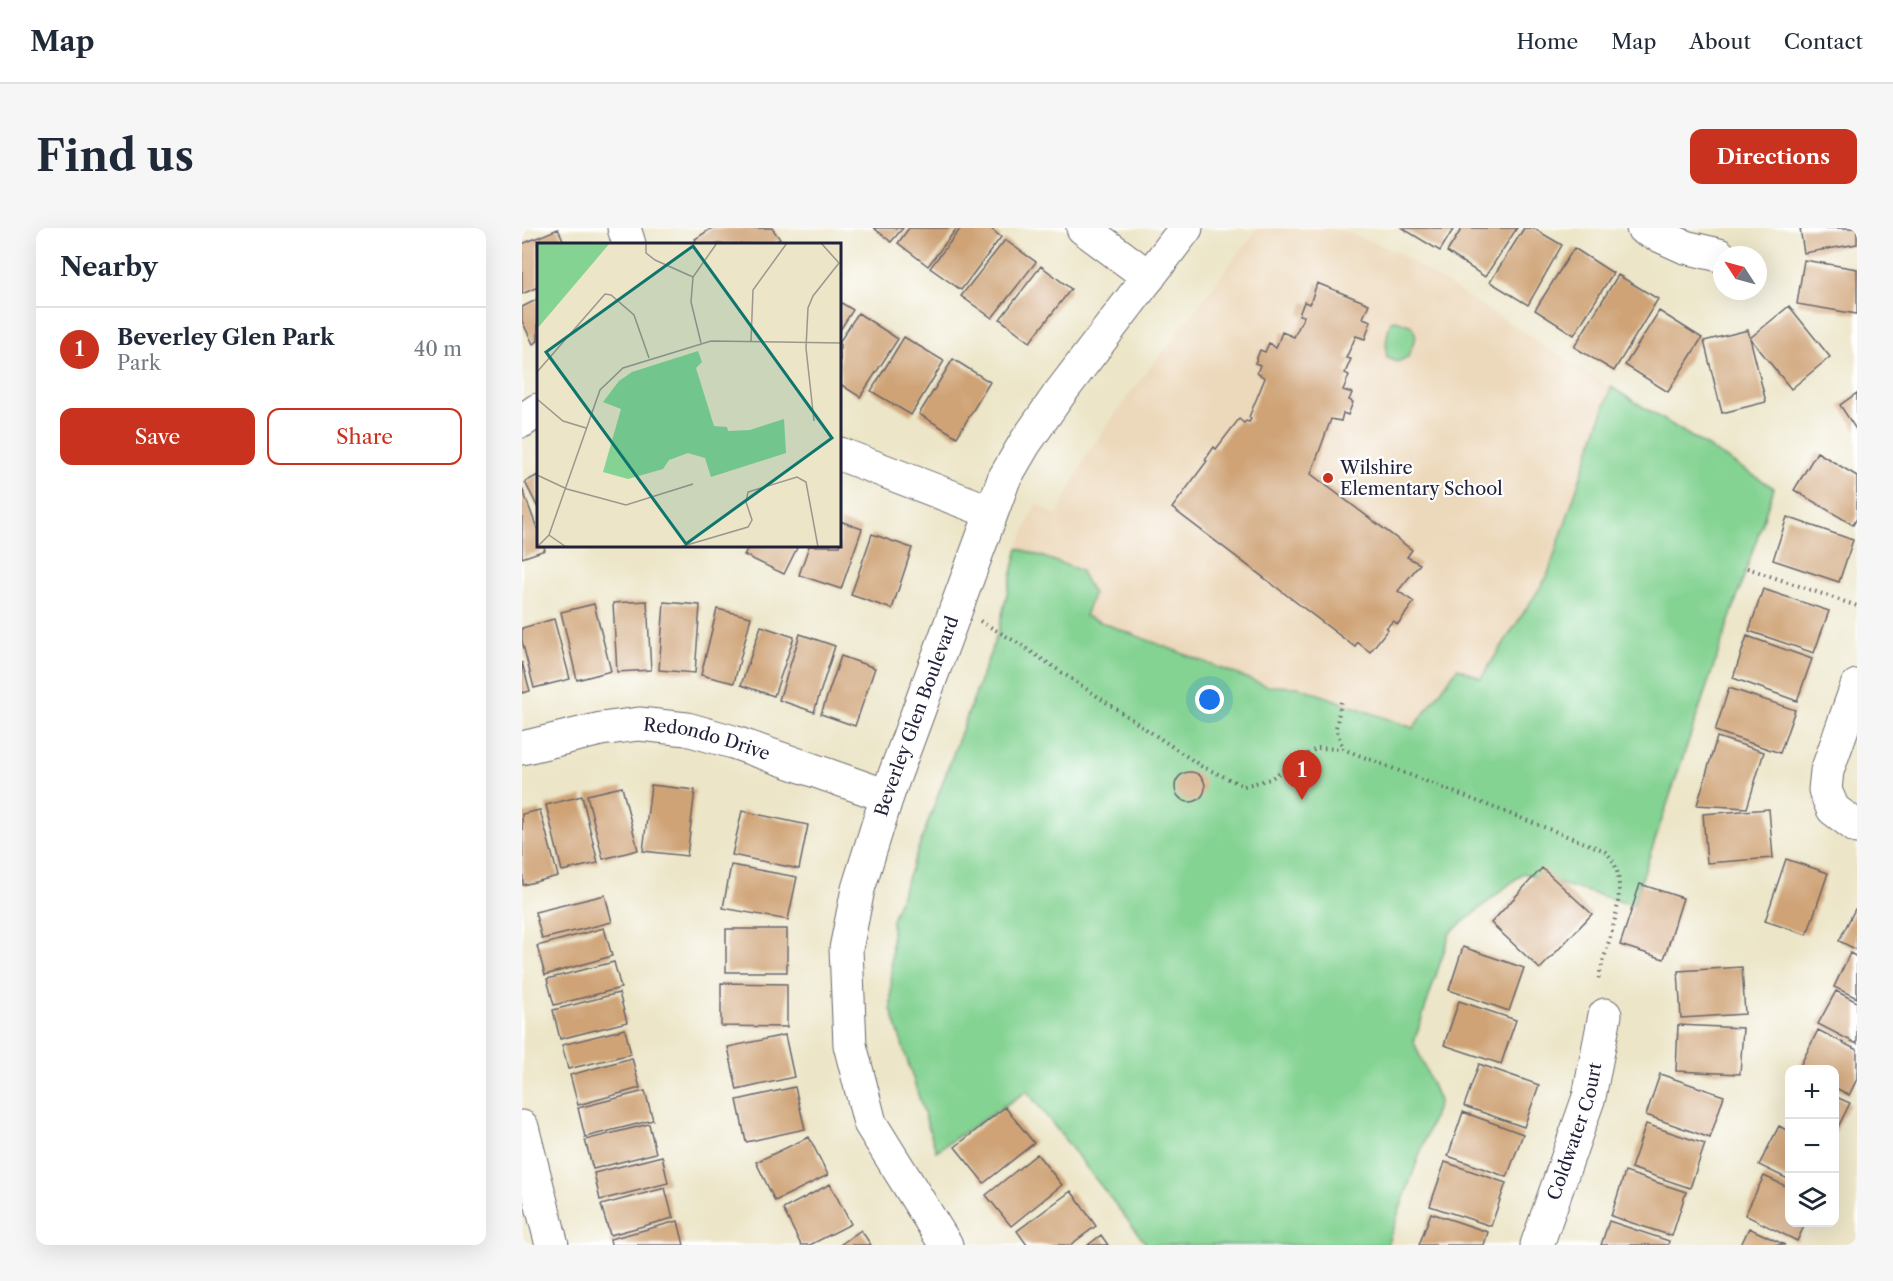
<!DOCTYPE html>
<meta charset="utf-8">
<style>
:root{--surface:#fff;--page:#f6f6f7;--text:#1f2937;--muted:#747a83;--line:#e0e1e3;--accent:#c8321e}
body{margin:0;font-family:"Libre Caslon Text",serif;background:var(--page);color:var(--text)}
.controls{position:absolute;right:18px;bottom:18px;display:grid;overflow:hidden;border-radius:12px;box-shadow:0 6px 24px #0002}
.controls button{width:54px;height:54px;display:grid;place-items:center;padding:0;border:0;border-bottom:2px solid var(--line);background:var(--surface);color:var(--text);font:30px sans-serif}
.compass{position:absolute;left:1191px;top:18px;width:54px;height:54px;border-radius:50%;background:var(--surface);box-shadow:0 6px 24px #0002;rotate:306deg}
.you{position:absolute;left:688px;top:472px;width:21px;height:21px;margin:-15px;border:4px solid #fff;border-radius:50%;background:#1a73e8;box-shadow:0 0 0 9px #1a73e833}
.badge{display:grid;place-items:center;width:39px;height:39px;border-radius:50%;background:var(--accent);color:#fff;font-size:20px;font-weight:700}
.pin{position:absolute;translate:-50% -50px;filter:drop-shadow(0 2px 3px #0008)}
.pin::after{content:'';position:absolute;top:32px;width:21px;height:18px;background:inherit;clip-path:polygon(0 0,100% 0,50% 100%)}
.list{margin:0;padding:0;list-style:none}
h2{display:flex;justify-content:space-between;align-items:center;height:78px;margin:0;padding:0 24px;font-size:26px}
h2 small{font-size:20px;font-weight:400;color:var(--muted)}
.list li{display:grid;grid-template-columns:39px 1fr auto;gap:18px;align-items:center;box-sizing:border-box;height:84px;padding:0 24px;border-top:2px solid var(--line)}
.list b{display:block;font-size:22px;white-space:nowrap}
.list p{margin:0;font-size:20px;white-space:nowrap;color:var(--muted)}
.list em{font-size:20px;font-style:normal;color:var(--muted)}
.actions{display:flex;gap:12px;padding:18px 24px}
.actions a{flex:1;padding:14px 0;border:2px solid var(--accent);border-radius:12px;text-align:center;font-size:21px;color:var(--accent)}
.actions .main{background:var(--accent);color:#fff}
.icon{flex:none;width:33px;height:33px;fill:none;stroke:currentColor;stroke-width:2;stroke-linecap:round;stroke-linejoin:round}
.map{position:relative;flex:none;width:1335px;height:1017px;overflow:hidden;border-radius:12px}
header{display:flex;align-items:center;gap:36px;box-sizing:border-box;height:84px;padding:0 30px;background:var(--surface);border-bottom:2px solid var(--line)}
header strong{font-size:28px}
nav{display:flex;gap:33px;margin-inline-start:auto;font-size:21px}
.intro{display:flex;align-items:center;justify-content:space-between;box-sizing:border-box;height:144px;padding:0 36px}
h1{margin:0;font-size:42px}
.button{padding:15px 27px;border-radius:12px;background:var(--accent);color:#fff;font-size:21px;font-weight:700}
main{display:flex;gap:36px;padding:0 36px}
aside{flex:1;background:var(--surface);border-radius:12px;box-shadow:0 6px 24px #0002}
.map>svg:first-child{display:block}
</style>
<header>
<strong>Map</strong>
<nav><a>Home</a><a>Map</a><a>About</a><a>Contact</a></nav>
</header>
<div class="intro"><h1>Find us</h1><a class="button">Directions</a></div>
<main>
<aside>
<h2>Nearby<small></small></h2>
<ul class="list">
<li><span class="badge">1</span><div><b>Beverley Glen Park</b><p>Park</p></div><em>40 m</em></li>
</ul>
<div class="actions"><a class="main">Save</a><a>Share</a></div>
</aside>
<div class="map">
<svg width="1335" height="1017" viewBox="0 0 1335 1017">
<rect width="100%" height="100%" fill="#fff"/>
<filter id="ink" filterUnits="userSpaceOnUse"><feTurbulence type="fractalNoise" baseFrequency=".0167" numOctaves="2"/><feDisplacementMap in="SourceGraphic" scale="12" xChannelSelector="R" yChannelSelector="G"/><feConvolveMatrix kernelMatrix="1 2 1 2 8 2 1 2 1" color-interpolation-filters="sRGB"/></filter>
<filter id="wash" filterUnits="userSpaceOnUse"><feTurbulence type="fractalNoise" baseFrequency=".008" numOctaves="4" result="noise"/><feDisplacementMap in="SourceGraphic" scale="24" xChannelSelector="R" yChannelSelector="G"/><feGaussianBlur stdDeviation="1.35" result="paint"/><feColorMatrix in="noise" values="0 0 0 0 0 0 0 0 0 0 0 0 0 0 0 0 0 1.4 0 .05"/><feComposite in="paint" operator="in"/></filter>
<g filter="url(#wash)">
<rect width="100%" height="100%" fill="#ece5c7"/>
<path fill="#ecd8ba" d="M736 0H813L871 22 1089 159 1025 349 959 450 936 441 891 500 777 459 745 458 563 387 558 342 496 320 514 275 535 287 566 224 607 167Z"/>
<path fill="#84d393" stroke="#537a67" stroke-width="1.5" d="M874 92 890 98 894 108 886 129 875 134 865 130C863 119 865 104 869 93Z
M1089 159 1252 260 1111 677 1001 645 928 705 892 814 917 873 865 1017H625L505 863 414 923 369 781 370 692 476 404 496 320 558 342 571 366 563 388 745 458 777 459 891 500 936 440 959 450 1025 349Z"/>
<g id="blocks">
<path fill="#cfa376" d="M190 0H250L258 11 250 16H176L173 11Z
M352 0H381L369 14Z
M387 0H435L406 38 376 15Z
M439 0H468L479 9 439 62 408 40Z
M880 0H932L918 23Z
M940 0H995L963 49 925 24Z
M1002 0H1011L1040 17 1006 77 968 54Z
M1278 0H1335V16L1282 25Z
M36 1 43 16H16V59L0 66V16Z
M483 12 514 34 470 90 439 68Z
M1052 20 1091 45 1052 107 1013 82Z
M1282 32 1335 41V86L1275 76Z
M519 38 549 61 508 114 478 91Z
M1096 47 1136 71 1092 143 1052 119Z
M795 55 847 76 841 90 849 93 843 111 834 108 824 130 829 131 823 145 827 147 821 162 830 165 827 172 831 174 826 187 821 185 819 193 809 191 789 246 890 322 885 329 898 336 876 363 892 374 876 396 871 393 864 400 866 401 848 424 835 414 833 419 650 280 685 233 683 232 692 219 694 221 717 191 722 195 724 193 727 194 729 191 727 189 743 150 735 145 738 137 733 135 738 122 743 124 747 115 754 120 760 104 772 109 782 88 777 87 782 74 788 76Z
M16 71V113L11 116 0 93V79Z
M318 74 331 82 318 102Z
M1267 78 1308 129 1269 161 1228 110Z
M1137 83 1180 110 1146 164 1103 137Z
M336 85 376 111 338 169 318 156V113Z
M1226 102 1244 174 1200 185 1182 113Z
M382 109 422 133 389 187 349 163Z
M431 131 468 154 435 209 397 186Z
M1335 165V203L1318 177Z
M1295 224 1335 248V290L1331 297 1272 262Z
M16 247V280L3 254Z
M0 260 16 303V318H22L23 322 0 330Z
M1265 289 1331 312 1317 354 1251 332Z
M318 293 340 301 319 361 277 347 287 318H318Z
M350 306 390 320 370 381 329 367Z
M227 318H276L262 346 222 327Z
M1241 361 1307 383 1292 425 1227 403Z
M125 373 129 442 95 444 91 375Z
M142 374 178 377 173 445 137 442Z
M72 376 89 443 55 452 39 384Z
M195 381 229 389 212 455 179 447Z
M32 391 48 451 12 460 0 413V400Z
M239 398 272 409 252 468 219 457Z
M278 406 313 418 292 484 257 472Z
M1225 408 1290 431 1275 473 1211 450Z
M319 428 353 440 333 498 299 486Z
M0 434 8 463 0 465Z
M1207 460 1273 482 1258 525 1193 503Z
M1195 509 1242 524 1225 580 1175 577Z
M653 559a15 15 0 1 1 30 0a15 15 0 1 1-30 0Z
M129 557 173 562 165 628 121 623Z
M100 559 116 622 81 631 65 567Z
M60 568 76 635 40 643 24 577Z
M1247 581 1251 630 1185 635 1181 586Z
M18 582 36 648 1 657 0 586Z
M220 583 286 597 277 641 210 627Z
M1264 631 1306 645 1285 707 1243 693Z
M209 637 275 649 266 692 201 680Z
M1020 640 1070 686 1018 741 969 695Z
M1118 656 1161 670 1142 731 1098 717Z
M83 667 90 694 20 711 13 684Z
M1333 681 1335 682V722L1317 713Z
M82 700 90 728 23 747 15 718Z
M204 701H265V744H204Z
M941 719 1002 740 987 783 927 762Z
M1328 725 1335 729V770L1312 759Z
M92 734 99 760 32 777 25 751Z
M1220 739 1223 786 1159 790 1156 743Z
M199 755 265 756V799L199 798Z
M1314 763 1335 774V816L1296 796Z
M97 765 105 794 38 811 31 782Z
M937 773 994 792 979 836 922 817Z
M1156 797 1221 800 1218 846 1154 843Z
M103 801 109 826 46 841 40 817Z
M1296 802 1335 822V851L1327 867 1312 859V842H1276Z
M263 807 272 849 215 862 206 819Z
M110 830 118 860 56 877 48 847Z
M957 836 1017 857 1002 899 942 878Z
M1138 846 1202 868 1188 910 1124 887Z
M273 859 283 901 224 914 215 872Z
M123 863 131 892 63 909 56 880Z
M1312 868 1328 875 1312 907Z
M483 879 512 915 462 955 433 919Z
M941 884 1001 906 985 949 926 928Z
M127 896 134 925 71 941 63 912Z
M1124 896 1183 916 1168 960 1109 940Z
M1257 898 1268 904V952L1237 937Z
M287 909 306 947 253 973 234 934Z
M515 926 540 957 489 998 464 967Z
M140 928 146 955 78 972 72 945Z
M923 934 984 955 969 998 908 978Z
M1103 944 1164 964 1150 1008 1089 988Z
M1242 948 1268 960V994H1284L1275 1013 1223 987Z
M308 956 329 996 288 1017H279L261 981Z
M143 960 151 990 88 1007 79 977Z
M549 963 574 998 548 1017H505L495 1003Z
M909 985 966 1004 962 1017H897Z
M156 993 162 1017H89L88 1011Z
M1087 993 1147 1013 1146 1017H1079Z
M1227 1000 1263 1017H1219Z
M339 1002 349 1017H318Z
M579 1007 586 1017H566Z"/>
</g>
</g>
<g filter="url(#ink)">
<use href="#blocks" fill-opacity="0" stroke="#69666c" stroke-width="1.5"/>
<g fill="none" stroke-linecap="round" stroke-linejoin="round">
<g stroke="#69666c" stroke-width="35">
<g id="minor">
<path d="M102 0 107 16"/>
<path d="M561 0 627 49"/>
<path d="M1121 0 1163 19 1197 27"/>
<path d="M0 193 16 182"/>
<path d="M318 226 469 284"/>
<path d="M1335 458 1305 543 1303 562 1311 581 1335 599"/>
<path id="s1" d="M0 520 79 501 117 496 165 501 211 514 365 568"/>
<path d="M0 899 30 1017"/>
<path id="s2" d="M424 1017 348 895 328 817 324 721 336 661 365 568 482 251 503 215 538 165 664 0"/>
<path id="s3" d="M1015 1017 1067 869 1083 787"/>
</g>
</g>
<path stroke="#69666c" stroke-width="4" stroke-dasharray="1.5 4.5" stroke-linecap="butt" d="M1225 340 1335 378
M458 393 496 415 679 538 722 558 748 551 795 520 821 521 1081 622C1117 649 1082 718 1076 754
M819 474 814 500 821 521"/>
<use href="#minor" stroke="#fff" stroke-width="33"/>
</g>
</g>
<circle fill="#c8321e" stroke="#fff" stroke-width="2" cx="806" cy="250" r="6"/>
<g text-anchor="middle" stroke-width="4.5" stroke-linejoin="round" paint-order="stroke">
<g font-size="18" fill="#22223b" stroke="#fff" text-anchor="start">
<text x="818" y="246">Wilshire<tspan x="818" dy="21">Elementary School</tspan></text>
</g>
<g font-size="18" fill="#22223b" stroke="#fff">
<text dy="6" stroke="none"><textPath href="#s2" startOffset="564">Beverley Glen Boulevard</textPath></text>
<text dy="6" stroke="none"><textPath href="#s1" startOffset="189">Redondo Drive</textPath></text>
<text dy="6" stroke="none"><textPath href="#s3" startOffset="120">Coldwater Court</textPath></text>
</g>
</g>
<g transform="translate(15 15)">
<rect width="304" height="304" fill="#ece5c7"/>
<path d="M0 0H73L0 86ZM161 108 165 119 159 125 177 183 190 184 191 188 213 187 247 176 249 210 174 234 168 215 151 210 132 217 126 226 91 236 66 229 84 166 66 159 82 138 95 129Z" fill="#84d393"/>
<path fill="none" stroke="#9b978f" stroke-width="1.5" d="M109 0V10L118 17 156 34M214 98 216 47 250 0M164 100 154 59 156 34 180 0M0 129 68 51 74 52 97 72 112 115M0 156 26 178 49 185M277 178 269 105 271 65 276 53 302 20 284 0M0 232 30 246 89 262 156 241M12 292 29 304M0 304 12 292 63 147 86 125 174 98 305 100M143 304 211 284 215 277 209 259 211 249 260 234 269 239 281 304"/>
<path fill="#0f766e" fill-opacity="0.15" stroke="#0f766e" stroke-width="3" d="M156 3 295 195 149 301 9 109Z"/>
<rect width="304" height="304" fill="none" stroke="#22223b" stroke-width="3"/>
</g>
</svg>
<div class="controls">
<button>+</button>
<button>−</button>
<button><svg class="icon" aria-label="layers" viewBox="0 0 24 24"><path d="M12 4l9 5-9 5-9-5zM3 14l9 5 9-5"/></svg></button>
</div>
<svg class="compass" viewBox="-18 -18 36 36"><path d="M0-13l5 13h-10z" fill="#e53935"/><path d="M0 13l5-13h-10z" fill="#747a83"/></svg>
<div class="you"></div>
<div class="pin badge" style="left:780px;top:572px">1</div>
</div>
</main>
